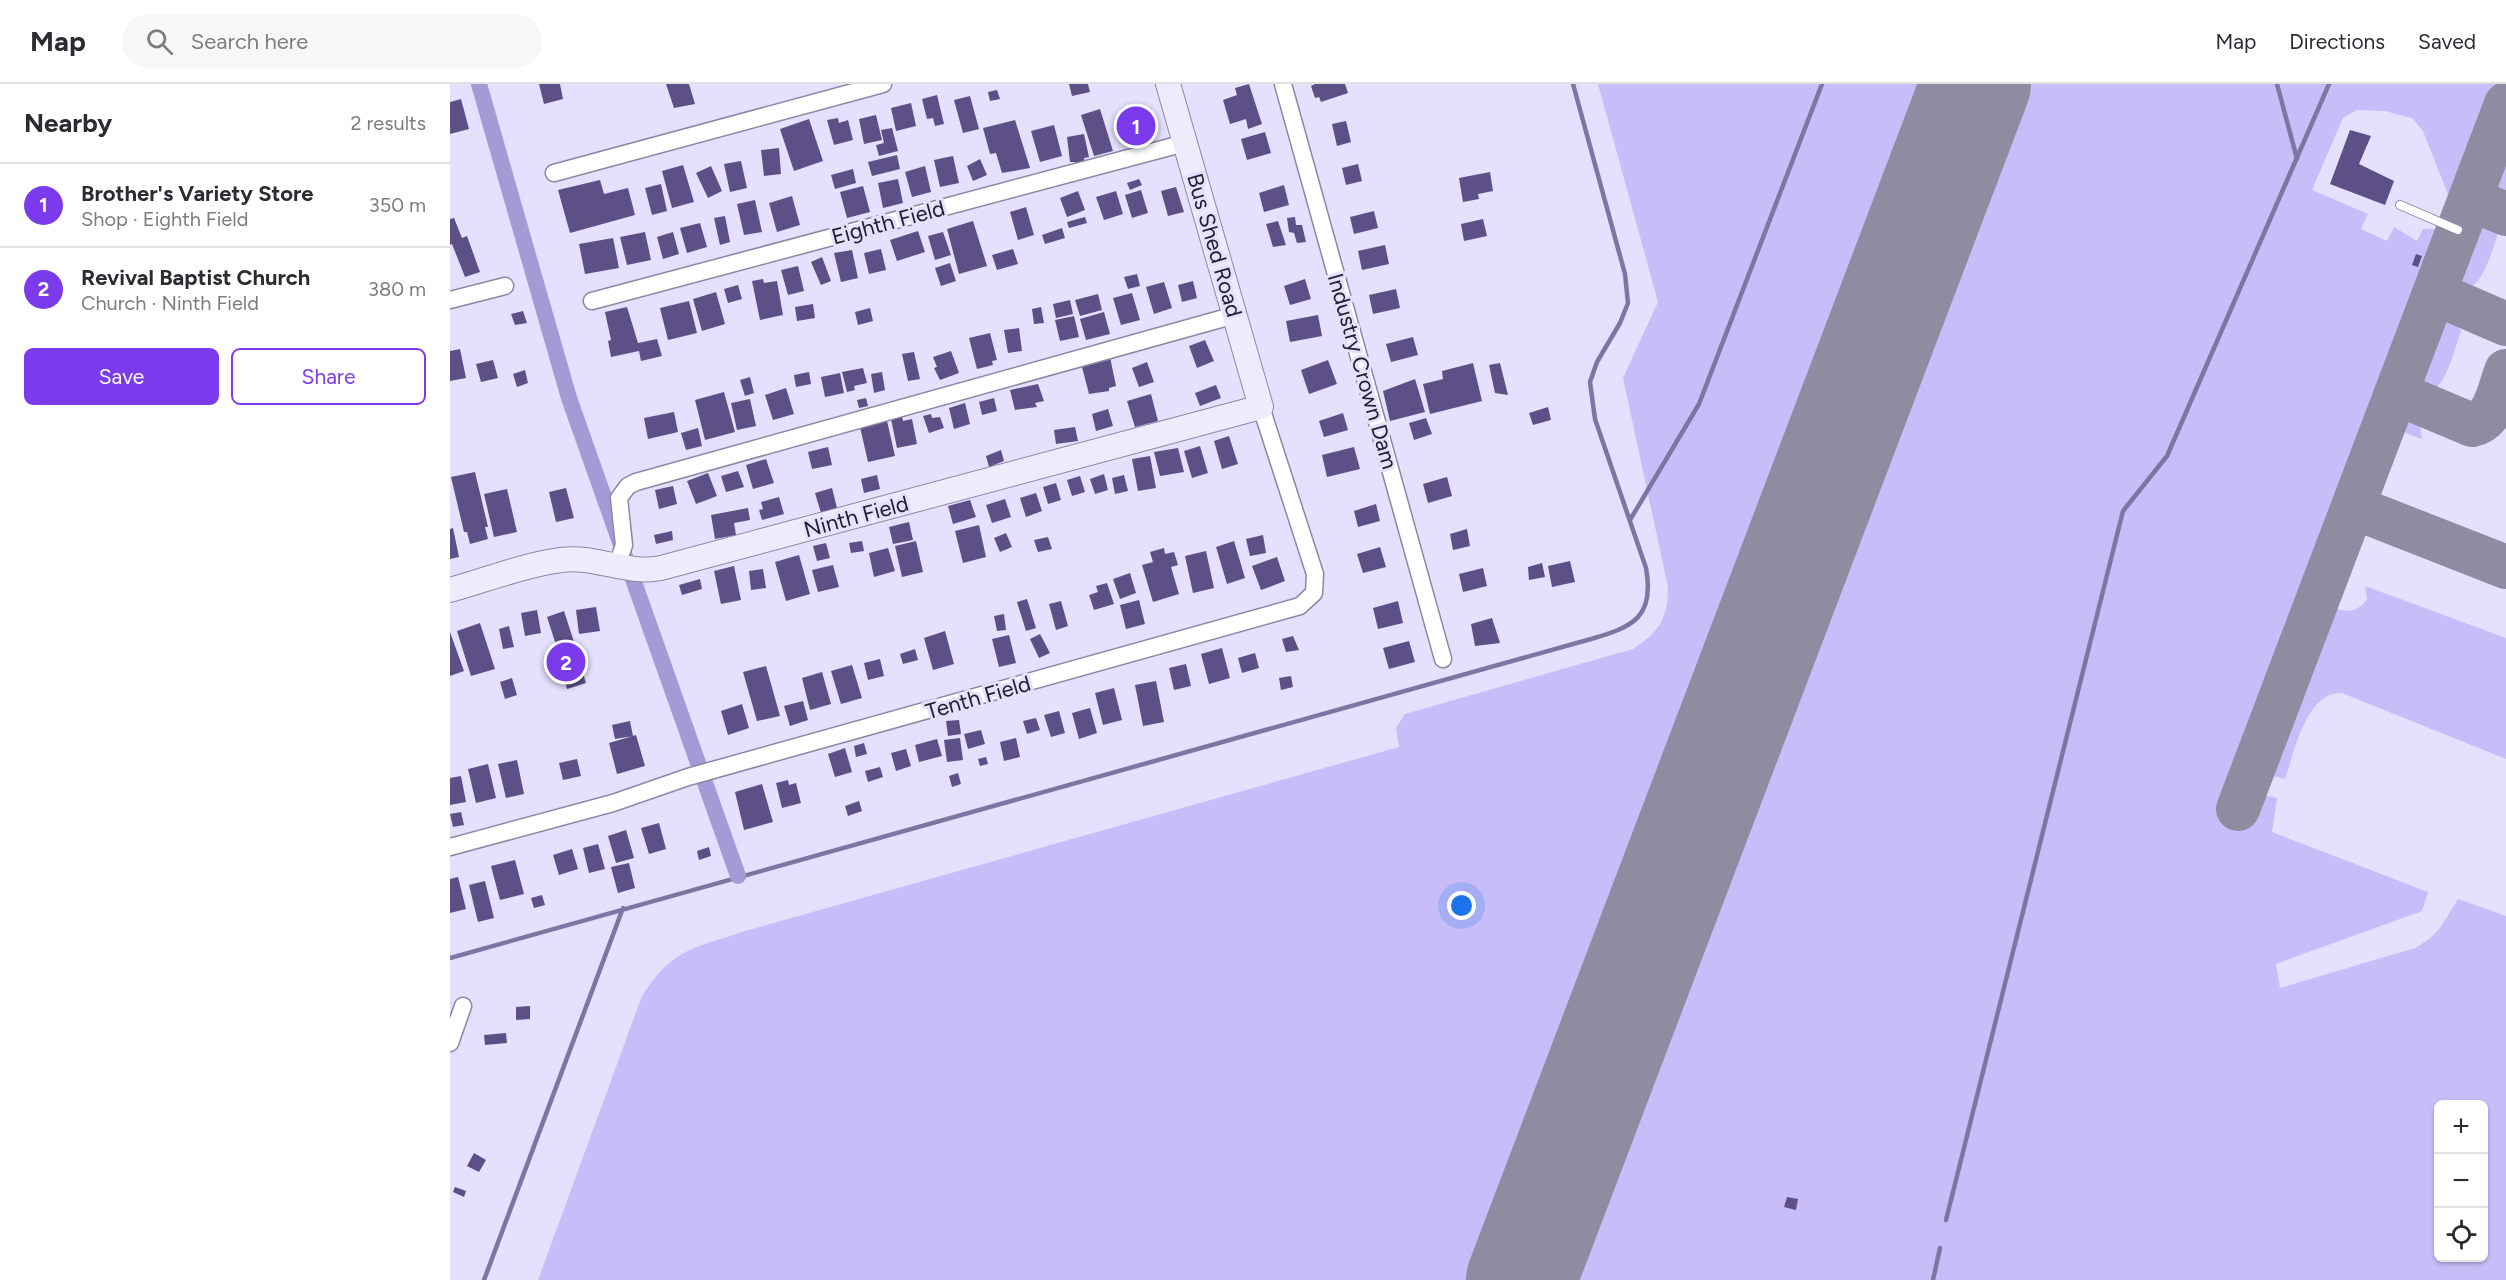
<!DOCTYPE html>
<meta charset="utf-8">
<style>
:root{--surface:#fff;--page:#f7f7f7;--text:#2b2b33;--muted:#7c7c81;--line:#e1e1e2;--accent:#7c3aed}
body{margin:0;font-family:Figtree,sans-serif;background:var(--page);color:var(--text)}
.controls{position:absolute;right:18px;bottom:18px;display:grid;overflow:hidden;border-radius:9px;box-shadow:0 2px 4px #0004}
.controls button{width:54px;height:54px;display:grid;place-items:center;padding:0;border:0;border-bottom:2px solid var(--line);background:var(--surface);color:var(--text);font:30px sans-serif}
.you{position:absolute;left:1012px;top:822px;width:21px;height:21px;margin:-15px;border:4px solid #fff;border-radius:50%;background:#1a73e8;box-shadow:0 0 0 9px #1a73e833}
.badge{display:grid;place-items:center;width:39px;height:39px;border-radius:50%;background:var(--accent);color:#fff;font-size:20px;font-weight:700}
.pin{position:absolute;translate:-50% -50%;border:3px solid #fff;box-shadow:0 2px 6px #0006}
.list{margin:0;padding:0;list-style:none}
h2{display:flex;justify-content:space-between;align-items:center;height:78px;margin:0;padding:0 24px;font-size:26px}
h2 small{font-size:20px;font-weight:400;color:var(--muted)}
.list li{display:grid;grid-template-columns:39px 1fr auto;gap:18px;align-items:center;box-sizing:border-box;height:84px;padding:0 24px;border-top:2px solid var(--line)}
.list b{display:block;font-size:22px;white-space:nowrap}
.list p{margin:0;font-size:20px;white-space:nowrap;color:var(--muted)}
.list em{font-size:20px;font-style:normal;color:var(--muted)}
.actions{display:flex;gap:12px;padding:18px 24px}
.actions a{flex:1;padding:14px 0;border:2px solid var(--accent);border-radius:9px;text-align:center;font-size:21px;color:var(--accent)}
.actions .main{background:var(--accent);color:#fff}
.icon{flex:none;width:33px;height:33px;fill:none;stroke:currentColor;stroke-width:2;stroke-linecap:round;stroke-linejoin:round}
.map{position:relative;flex:none;width:2056px;height:1196px;overflow:hidden}
header{display:flex;align-items:center;gap:36px;box-sizing:border-box;height:84px;padding:0 30px;background:var(--surface);border-bottom:2px solid var(--line)}
header strong{font-size:28px}
nav{display:flex;gap:33px;margin-inline-start:auto;font-size:21px}
.search{width:420px;height:54px;background:var(--page);display:flex;align-items:center;gap:15px;box-sizing:border-box;padding:0 21px;border-radius:33px;color:var(--muted);font-size:22px}
main{display:flex}
aside{flex:1;background:var(--surface)}
.map>svg:first-child{display:block}
</style>
<header>
<strong>Map</strong>
<div class="search"><svg class="icon" aria-label="search" viewBox="0 0 24 24"><circle cx="10" cy="10" r="6"/><path d="M15 15l6 6"/></svg>Search here</div>
<nav><a>Map</a><a>Directions</a><a>Saved</a></nav>
</header>
<main>
<aside>
<h2>Nearby<small>2 results</small></h2>
<ul class="list">
<li><span class="badge">1</span><div><b>Brother's Variety Store</b><p>Shop · Eighth Field</p></div><em>350 m</em></li>
<li><span class="badge">2</span><div><b>Revival Baptist Church</b><p>Church · Ninth Field</p></div><em>380 m</em></li>
</ul>
<div class="actions"><a class="main">Save</a><a>Share</a></div>
</aside>
<div class="map">
<svg width="2056" height="1196" viewBox="0 0 2056 1196">
<rect width="100%" height="100%" fill="#e4e0fe"/>
<path fill="#c8bdf9" fill-rule="evenodd" d="M1148 0H1487L1029 1196H88L192 912C223 865 241 865 292 848L949 663 946 644 955 630 1183 565C1209 548 1218 535 1218 503L1173 294 1208 218Z
M1564 0H2050L2003 123 1973 47 1962 34 1935 27 1907 26 1893 34 1862 106 1918 130 1911 145 1937 157 1944 143 1967 157 1973 145H1986L1990 150 1987 166 1775 730 1794 738 1807 710 1827 714 1822 748 1978 808 1972 827 1826 880 1830 904 1965 864C1991 850 1993 838 2008 815L2056 832V1196H1107L1233 884ZM1988 1020H2034V1174H1988Z
M2056 82V121L2032 111 2043 87Z
M2032 129 2044 133 2050 144C2044 158 2029 225 2006 196L2004 187 2022 134Z
M1993 233 2005 236 2011 247C2005 262 1991 328 1967 300L1966 291 1983 238Z
M1958 336 1970 342 1972 355 1945 345 1950 339Z
M1915 502 2056 554V675L1892 609C1856 607 1844 669 1835 695L1813 689 1875 521C1891 527 1906 532 1917 515Z"/>
<g fill="none" stroke-linecap="round" stroke-linejoin="round">
<path stroke="#7e75a3" stroke-width="4.5" d="M1827 0 1847 75
M1180 436 1249 320 1372 0
M0 874 1141 555C1183 543 1205 533 1196 484L1145 335 1140 298 1147 278 1170 239 1178 219 1175 190 1123 0
M1496 1136 1673 427 1717 372 1879 0
M34 1196 173 824
M1483 1196 1490 1164"/>
<path stroke="#a599d6" stroke-width="16" d="M29 0 119 314 288 792"/>
<path stroke="#8e8ca1" stroke-width="44" d="M2020 115 2056 130
M1984 209 2056 240
M1946 309 2022 341C2045 336 2049 306 2056 287
M1903 423 2056 483
M1788 725 2056 20
M1082 1196 1088 1165 1107 1101"/>
<path stroke="#8e8ca1" stroke-width="110" d="M1071 1196 1526 0"/>
</g>
<path fill="#5c5086" d="M89 0H110L113 15 94 20Z
M216 0H239L245 20 224 24Z
M619 0H638L640 8 622 12Z
M799 0 812 40 798 45 796 35 780 40 773 16 787 11 785 4Z
M865 0H895L898 9 871 18 869 13 865 14 861 2Z
M547 6 550 15 540 17 538 8Z
M487 11 494 40 485 42 483 34 477 35 472 15Z
M520 12 529 45 513 49 504 16Z
M11 15 19 45 0 50V18Z
M461 19 466 42 446 47 441 24Z
M650 25 663 67 644 72 631 31Z
M692 27 698 47 672 54 667 34Z
M426 31 432 56 414 60 409 35Z
M388 34 389 39 398 36 403 56 384 61 377 36Z
M359 35 373 77 344 87 330 45Z
M565 36 580 84 552 89 546 69 540 70 533 44Z
M896 37 901 58 887 62 882 40Z
M604 41 612 72 590 78 581 47Z
M442 44 448 67 429 72 426 61 434 59 431 46Z
M1900 46 1921 52 1909 80 1944 97 1935 121 1880 100Z
M815 48 821 69 797 76 791 55Z
M634 50 639 73 634 74 635 79 625 81V78H620L617 53Z
M329 64 331 90 314 92 311 66Z
M447 71 450 85 422 92 418 78Z
M503 72 509 99 490 103 484 76Z
M530 75 537 91 523 97 517 82Z
M291 77 297 104 280 108 274 80Z
M908 80 912 97 896 101 892 84Z
M233 81 244 118 222 124 212 87Z
M261 82 272 107 258 114 246 89Z
M475 82 481 108 462 113 455 88Z
M403 85 406 99 385 105 381 91Z
M1040 88 1043 107 1028 110 1029 115 1013 118 1009 94Z
M448 95 453 119 433 124 428 99Z
M689 95 692 101 680 106 677 99Z
M150 96 154 110 178 104 185 131 120 149 108 106Z
M211 100 217 127 202 131 195 104Z
M834 101 839 121 814 128 809 109Z
M413 102 420 128 397 134 390 108Z
M726 103 734 128 718 132 711 107Z
M691 106 698 129 682 134 675 111Z
M628 107 635 126 617 133 610 114Z
M666 107 673 130 654 136 646 113Z
M342 112 350 141 327 148 319 119Z
M305 116 312 148 294 151 287 120Z
M576 123 584 151 568 156 560 128Z
M924 127 928 144 904 150 900 133Z
M275 132 280 158 270 161 264 134Z
M635 133 637 139 619 144 617 138Z
M845 133 846 141H852L856 158 847 159 844 149 839 148 837 134Z
M4 134 12 154 17 152 30 188 15 193 2 160 0 161V135Z
M1033 135 1037 152 1014 157 1011 140Z
M523 137 537 182 509 190 497 145Z
M828 137 836 161 823 163 816 140Z
M250 139 257 163 237 169 230 144Z
M612 144 615 154 595 160 592 151Z
M468 147 475 168 447 177 440 156Z
M195 148 201 176 177 181 170 153Z
M223 148 229 170 213 175 207 153Z
M493 148 501 171 485 176 478 152Z
M163 154 169 184 135 190 129 160Z
M935 161 939 180 912 186 908 167Z
M431 165 436 186 419 190 414 169Z
M563 165 568 180 547 186 542 171Z
M402 166 408 194 391 198 384 169Z
M1966 170 1972 172 1968 183 1962 181Z
M372 173 381 197 371 201 361 178Z
M500 179 506 197 491 202 485 184Z
M348 182 354 207 338 211 331 186Z
M687 190 690 202 678 205 674 193Z
M313 195 314 199 327 197 333 231 310 236 302 197Z
M855 195 861 215 840 221 834 202Z
M743 197 747 214 732 218 728 201Z
M714 198 722 224 704 230 696 203Z
M288 201 292 215 278 219 274 205Z
M946 205 950 224 923 230 919 211Z
M266 208 275 240 252 247 243 215Z
M682 209 690 236 671 241 663 214Z
M648 210 652 226 630 232 625 216Z
M620 216 623 230 606 234 603 220Z
M239 217 247 249 218 256 210 224Z
M363 220 365 234 347 237 345 223Z
M177 223 188 259 207 255 212 272 191 277 189 267 161 273 158 257 161 256 155 228Z
M591 223 594 239 584 240 582 225Z
M420 224 423 237 408 241 405 228Z
M73 227 77 239 65 241 61 230Z
M654 228 660 250 636 256 630 235Z
M868 231 872 252 840 258 836 237Z
M624 232 629 253 610 257 605 236Z
M569 244 572 267 558 269 554 246Z
M540 249 547 276 542 277 543 281 527 285 519 254Z
M963 253 968 271 941 278 936 260Z
M755 256 764 277 747 284 739 262Z
M10 265 16 294 0 297V267Z
M501 267 509 289 490 296 484 284 487 283 483 273Z
M464 268 470 295 458 297 452 270Z
M660 273 666 302 659 304V307L639 310 631 279Z
M43 276 48 294 31 298 26 280Z
M878 276 887 300 859 310 851 286Z
M697 278 704 298 689 303 682 284Z
M1023 279 1032 317 980 330 973 300 993 295 992 287Z
M1050 279 1058 311 1045 309 1039 281Z
M413 284 417 299 404 302 405 306 397 308 392 288Z
M75 286 78 299 67 303 63 290Z
M359 288 361 300 346 303 344 291Z
M432 288 435 306 424 309 421 290Z
M390 289 394 309 375 313 371 293Z
M300 293 304 309 295 312 290 296Z
M965 295 975 328 940 337 933 307Z
M588 300 594 317 585 319 587 323 565 326 560 306Z
M766 301 771 314 750 322 745 309Z
M336 304 344 330 323 336 315 311Z
M274 308 285 348 255 356 245 316Z
M701 310 708 337 685 343 677 317Z
M416 314 418 322 409 324 407 316Z
M544 314 547 327 532 331 529 318Z
M300 315 306 342 287 346 281 319Z
M515 319 520 340 504 345 499 324Z
M1098 323 1101 336 1083 341 1079 329Z
M658 325 663 342 646 347 642 330Z
M224 328 228 348 198 355 194 334Z
M893 329 898 346 874 353 869 337Z
M481 330 482 334 490 333 494 344 479 349 473 332Z
M452 332 453 337 462 335 467 360 447 364 441 335Z
M976 334 982 350 964 356 959 339Z
M437 337 445 372 418 378 410 343Z
M625 343 628 357 606 360 604 346Z
M248 344 252 362 236 366 231 349Z
M779 352 788 380 772 385 764 357Z
M750 362 758 389 742 394 734 367Z
M378 363 382 381 362 385 358 368Z
M904 363 910 385 877 393 872 371Z
M728 364 734 388 710 392 704 368Z
M551 366 554 377 539 383 536 372Z
M700 372 706 404 688 407 682 375Z
M316 375 324 399 303 405 296 381Z
M288 387 294 403 276 408 271 392Z
M25 388 38 443H35L38 455 20 460 17 448H14L1 393Z
M258 389 267 412 246 420 237 397Z
M654 390 658 406 645 410 640 395Z
M427 391 430 405 414 409 411 395Z
M674 391 678 407 665 410 662 394Z
M630 392 635 408 622 412 617 396Z
M997 393 1002 412 978 419 973 400Z
M606 399 611 416 598 420 593 403Z
M223 402 227 420 209 425 205 406Z
M116 404 124 434 106 438 99 408Z
M382 404 387 424 371 429 365 409Z
M57 405 67 448 44 453 34 410Z
M586 409 592 427 576 433 570 414Z
M329 413 334 430 312 436 309 426 313 425 311 418Z
M555 415 561 433 542 439 536 421Z
M520 416 526 433 503 440 498 422Z
M926 420 930 437 908 443 904 427Z
M298 424 300 436 284 439 286 451 265 455 261 431Z
M459 438 463 456 443 460 439 443Z
M529 441 536 473 513 479 505 447Z
M3 444 9 473 0 475V445Z
M1017 445 1020 462 1003 466 1000 450Z
M222 447 223 456 206 460 204 451Z
M556 449 562 463 550 468 544 454Z
M813 451 816 469 800 472 796 455Z
M598 453 602 465 588 468 584 456Z
M412 457 414 467 401 469 399 459Z
M466 457 473 488 452 493 445 462Z
M784 457 795 494 777 500 766 463Z
M376 459 380 474 367 477 363 462Z
M930 463 936 483 913 489 907 470Z
M438 464 445 487 424 493 419 469Z
M714 464 715 470 724 468 728 481 721 483 729 510 703 518 692 481 703 478 700 468Z
M756 467 764 504 743 509 735 472Z
M349 471 360 510 336 517 325 478Z
M827 473 835 497 811 506 802 482Z
M1120 477 1125 498 1102 503 1098 482Z
M1092 479 1095 493 1079 496 1078 483Z
M383 481 389 503 368 508 362 486Z
M284 482 291 516 271 520 264 487Z
M1033 484 1037 502 1013 508 1009 490Z
M313 485 316 504 301 506 299 487Z
M680 489 686 509 670 515 663 495Z
M250 495 252 505 232 511 229 501Z
M657 499 664 520 644 526 639 511 648 508 646 502Z
M577 515 586 544 576 547 567 518Z
M689 516 695 540 676 545 670 521Z
M611 517 618 542 606 546 599 520Z
M948 517 953 539 928 545 923 524Z
M146 523 150 547 129 550 126 526Z
M87 526 91 549 75 552 71 529Z
M114 527 124 558 107 564 97 533Z
M554 530 556 546 547 547 544 532Z
M1042 534 1050 559 1025 562 1021 540Z
M30 539 45 585 21 592 7 547Z
M59 542 64 563 53 565 49 545Z
M495 547 504 580 483 586 474 554Z
M0 548 14 587 0 592Z
M590 550 600 569 589 574 580 555Z
M559 551 566 579 549 583 542 555Z
M843 552 849 566 836 568 832 555Z
M959 557 965 578 939 585 933 564Z
M125 563 136 599 117 605 106 568Z
M772 564 780 594 759 600 751 570Z
M465 565 468 576 453 580 450 570Z
M805 569 809 584 792 589 788 574Z
M430 575 434 592 418 596 414 579Z
M736 580 741 602 724 606 719 584Z
M402 581 412 614 391 620 381 587Z
M316 582 330 632 307 637 293 588Z
M372 588 381 620 360 626 352 594Z
M841 592 843 603 831 606 829 594Z
M62 594 67 611 55 615 50 598Z
M706 597 714 638 693 642 685 601Z
M664 604 672 636 653 641 645 609Z
M353 617 358 636 340 642 334 622Z
M292 620 299 644 278 651 271 627Z
M640 624 647 649 629 655 622 629Z
M609 627 615 649 601 653 594 631Z
M586 634 590 646 577 650 573 637Z
M509 636 511 650 498 652 496 637Z
M180 637 183 652 165 655 162 641Z
M531 646 535 660 518 665 514 650Z
M186 651 195 682 167 690 159 659Z
M510 654 513 676 497 678 494 656Z
M566 654 570 673 554 677 550 658Z
M487 655 492 672 469 678 465 661Z
M414 659 417 670 406 673 404 662Z
M395 664 402 688 385 693 378 670Z
M456 665 461 682 446 687 441 669Z
M536 673 538 680 530 682 528 675Z
M127 675 131 692 113 696 109 679Z
M67 676 74 710 56 714 48 680Z
M38 680 46 714 26 719 18 685Z
M430 683 433 693 418 698 415 687Z
M508 689 511 700 502 703 499 692Z
M11 692 16 718 0 721V694Z
M338 696 339 701 346 699 351 719 332 724 326 699Z
M312 700 323 738 294 746 285 708Z
M409 717 412 727 398 732 395 722Z
M11 728 14 741 3 743 0 730Z
M209 739 216 765 199 770 191 744Z
M176 746 184 774 166 779 158 752Z
M148 760 155 785 139 789 133 764Z
M259 763 261 772 249 776 247 767Z
M122 765 128 785 109 791 103 771Z
M65 776 74 810 50 816 41 782Z
M179 779 185 804 168 809 161 783Z
M8 793 16 825 0 829V795Z
M35 797 44 834 28 838 19 801Z
M92 811 95 821 84 824 81 814Z
M80 922V935L66 936V923Z
M56 949 57 959 35 961 34 951Z
M24 1069 36 1076 29 1088 17 1082Z
M5 1103 16 1107 14 1113 3 1108Z
M1337 1113 1348 1115 1346 1126 1334 1123Z"/>
<g fill="none" stroke-linecap="round" stroke-linejoin="round">
<g stroke="#8c87a3" stroke-width="10">
<path id="lane" d="M1950 121 2008 146"/>
</g>
<g stroke="#8c87a3" stroke-width="19">
<path id="street" d="M833 0 993 575
M104 89 433 0
M0 216 55 202
M142 217 735 59
M167 481 174 461 169 414 178 402 186 398 785 231
M0 763 163 719 238 693 850 522 864 509 865 490 811 323
M0 959 13 922"/>
</g>
<g stroke="#8c87a3" stroke-width="26">
<path id="secondary" d="M0 506C36 496 74 481 111 476 145 471 177 491 211 484L811 323 718 0"/>
</g>
<use href="#lane" stroke="#fff" stroke-width="8"/>
<use href="#street" stroke="#fff" stroke-width="16"/>
<use href="#secondary" stroke="#eeecfc" stroke-width="24"/>
</g>
<g text-anchor="middle" stroke-width="6" stroke-linejoin="round" paint-order="stroke">
<g font-size="22" fill="#22212b" stroke="#e4e0fe">
<text transform="translate(438 138) rotate(-15)" y="8">Eighth Field</text>
<text transform="translate(765 161) rotate(74)" y="8">Bus Shed Road</text>
<text transform="translate(913 287) rotate(74)" y="8">Industry Crown Dam</text>
<text transform="translate(406 432) rotate(-15)" y="8">Ninth Field</text>
<text transform="translate(528 613) rotate(-16)" y="8">Tenth Field</text>
</g>
</g>
</svg>
<div class="controls">
<button>+</button>
<button>−</button>
<button><svg class="icon" aria-label="locate" viewBox="0 0 24 24"><circle cx="12" cy="12" r="6"/><path d="M12 2v4M12 18v4M2 12h4M18 12h4"/></svg></button>
</div>
<div class="you"></div>
<div class="pin badge" style="left:686px;top:42px">1</div>
<div class="pin badge" style="left:116px;top:578px">2</div>
</div>
</main>
